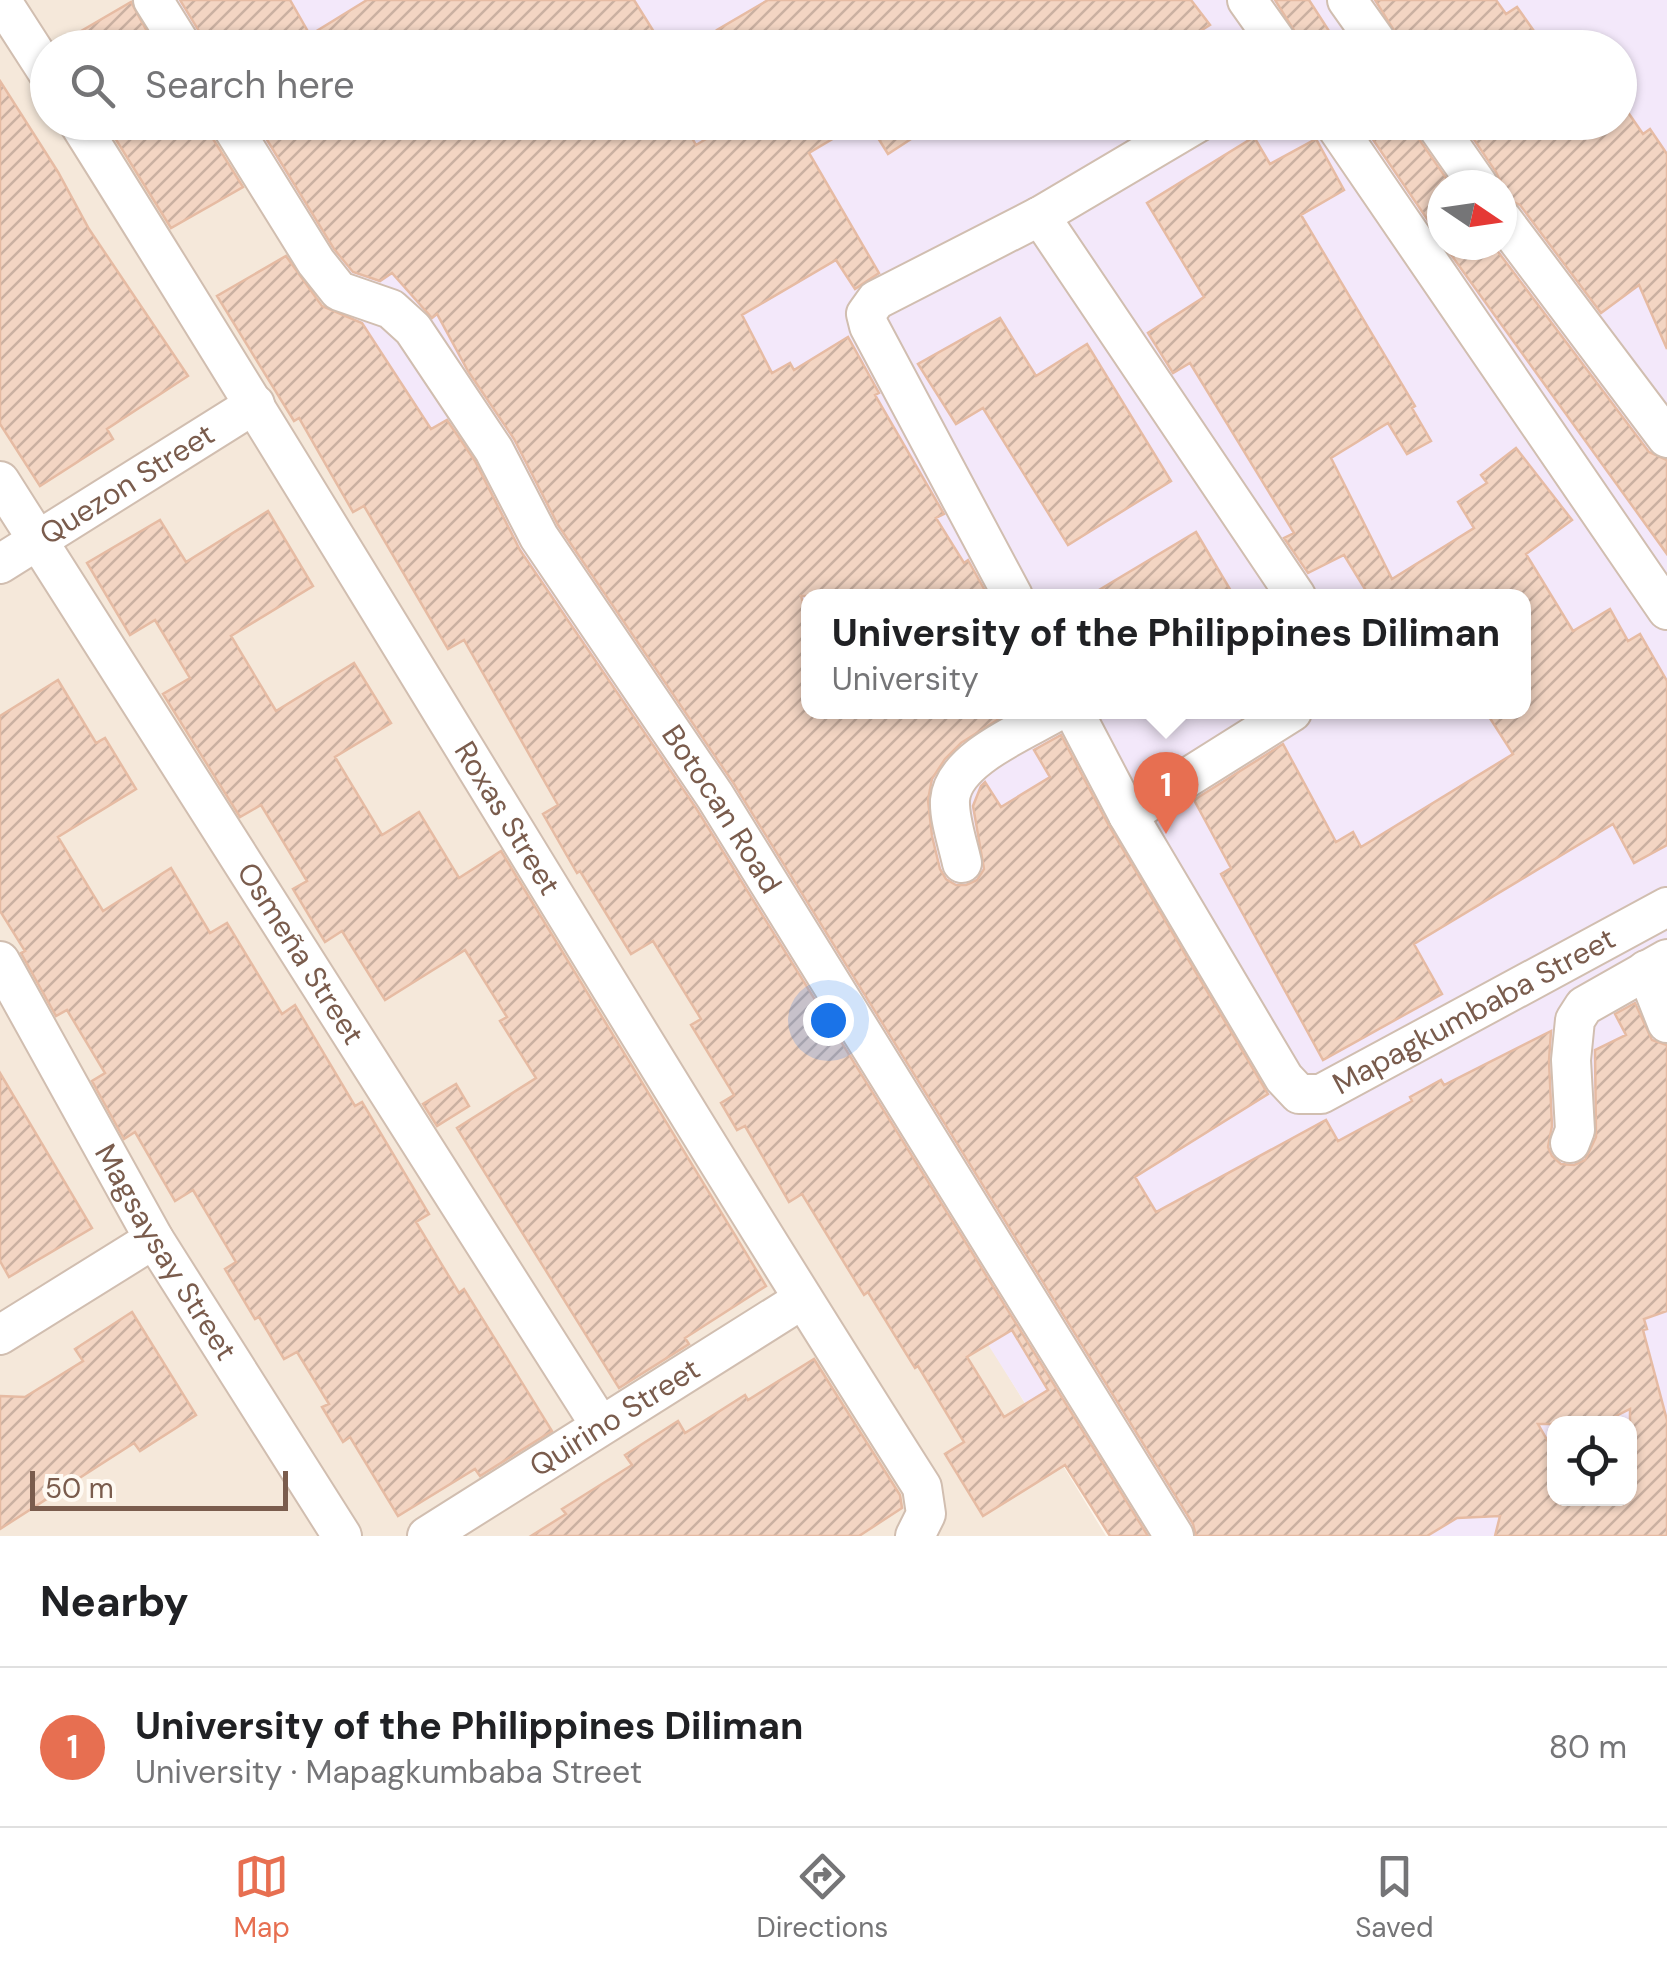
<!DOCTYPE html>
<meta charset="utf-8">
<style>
:root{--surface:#fff;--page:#f6f6f6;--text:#202124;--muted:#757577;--line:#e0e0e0;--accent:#e76f51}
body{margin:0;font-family:"DM Sans",sans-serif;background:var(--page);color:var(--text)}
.controls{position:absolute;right:30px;bottom:30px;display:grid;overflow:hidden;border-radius:20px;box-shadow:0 2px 8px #0004}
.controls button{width:90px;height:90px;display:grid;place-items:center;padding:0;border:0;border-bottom:2px solid var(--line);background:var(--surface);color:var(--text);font:50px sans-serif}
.compass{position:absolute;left:1427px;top:170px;width:90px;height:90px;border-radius:50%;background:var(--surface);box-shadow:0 2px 8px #0004;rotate:103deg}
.scale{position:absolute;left:30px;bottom:25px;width:258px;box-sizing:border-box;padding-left:10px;border:5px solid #7a5c4d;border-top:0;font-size:28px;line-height:35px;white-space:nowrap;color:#7a5c4d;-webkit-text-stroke:8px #fffaf3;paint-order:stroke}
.you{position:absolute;left:828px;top:1020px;width:35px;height:35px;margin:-25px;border:8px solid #fff;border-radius:50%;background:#1a73e8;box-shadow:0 0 0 15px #1a73e833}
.badge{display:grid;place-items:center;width:65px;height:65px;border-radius:50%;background:var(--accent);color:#fff;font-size:32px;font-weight:700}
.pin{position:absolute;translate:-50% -82px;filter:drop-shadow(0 2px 5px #0008)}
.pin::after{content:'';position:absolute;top:52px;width:35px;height:30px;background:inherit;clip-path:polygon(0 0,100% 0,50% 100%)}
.popup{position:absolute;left:801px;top:589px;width:730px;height:130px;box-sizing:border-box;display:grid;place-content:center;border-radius:20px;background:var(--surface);filter:drop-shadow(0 2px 8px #0005);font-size:32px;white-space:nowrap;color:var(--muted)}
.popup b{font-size:38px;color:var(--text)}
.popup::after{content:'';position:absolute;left:50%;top:100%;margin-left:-20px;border:20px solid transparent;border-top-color:var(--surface)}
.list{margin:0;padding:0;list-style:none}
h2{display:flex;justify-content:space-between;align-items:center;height:130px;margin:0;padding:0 40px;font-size:42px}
h2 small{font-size:32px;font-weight:400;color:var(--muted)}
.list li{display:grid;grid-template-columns:65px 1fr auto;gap:30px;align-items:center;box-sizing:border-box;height:160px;padding:0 40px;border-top:2px solid var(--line)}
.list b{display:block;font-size:38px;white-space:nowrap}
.list p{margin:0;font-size:32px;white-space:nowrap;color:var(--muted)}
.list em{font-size:32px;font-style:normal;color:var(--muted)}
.icon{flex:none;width:55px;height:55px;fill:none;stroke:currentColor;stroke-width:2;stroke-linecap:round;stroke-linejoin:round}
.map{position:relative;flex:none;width:1667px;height:1536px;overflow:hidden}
.search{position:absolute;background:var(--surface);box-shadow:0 2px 8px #0004;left:30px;right:30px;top:30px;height:110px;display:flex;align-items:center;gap:25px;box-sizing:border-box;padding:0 35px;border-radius:55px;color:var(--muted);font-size:38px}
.sheet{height:290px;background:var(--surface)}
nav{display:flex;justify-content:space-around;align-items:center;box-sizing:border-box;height:140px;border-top:2px solid var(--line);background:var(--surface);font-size:28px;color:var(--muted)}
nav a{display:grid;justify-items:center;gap:5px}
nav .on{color:var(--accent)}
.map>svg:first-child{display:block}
</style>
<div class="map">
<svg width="1667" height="1536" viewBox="0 0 1667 1536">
<defs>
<pattern id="building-hatch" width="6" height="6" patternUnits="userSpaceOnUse" patternTransform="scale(2.5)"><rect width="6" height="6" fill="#f3d5c3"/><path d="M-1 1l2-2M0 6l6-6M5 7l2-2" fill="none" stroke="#cab0a1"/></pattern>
</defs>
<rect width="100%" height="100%" fill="#fdf6ec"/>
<path fill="#f5e8da" d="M0 0H164L194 47 48 48V122L243 123 1106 1536H0Z"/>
<path fill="#f3e8fa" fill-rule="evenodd" d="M139 0H1667V1536H1109L216 123 1620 122V48H169ZM1442 185H1502V245H1442ZM808 596H1524V712H808ZM1554 1424H1630V1498H1554Z"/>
<path fill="url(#building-hatch)" stroke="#e6bba3" stroke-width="2.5" fill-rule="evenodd" d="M180 0H290L310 35 367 0H634L664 48H205L202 36Z
M768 0H1191L1210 25 1173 48H728L717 30Z
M1275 0H1309L1340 48H1305Z
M1375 0H1496L1506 14 1517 7 1546 48H1405Z
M131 2 156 48H58L57 45Z
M0 81 58 172 89 229 188 376 107 429 113 439 40 486 0 424Z
M1625 108 1643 134 1650 129 1667 154V349L1639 285 1601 313 1520 205 1502 197V185L1496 172 1462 122H1592L1596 129 1606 122H1620V112Z
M105 122H207L210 134 243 187 171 228Z
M256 122H683L696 145 734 122H861L809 153 879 273 855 289 836 260 742 315 772 373 790 363 794 370 848 337 879 393 875 395 944 514 936 518 964 563 968 560 988 596H801L808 619V712H1010L961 743 945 759 932 779 928 800 932 836 940 869 946 879 956 885H966L977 880 984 869 973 806 981 786 985 782 1001 807 1050 777 1034 750 1061 735 1109 826 1268 1094 1135 1177 1156 1212 1326 1120 1338 1141 1412 1101 1410 1097 1441 1080 1444 1085 1551 1031 1549 1061 1552 1126 1548 1147 1552 1156 1561 1164 1574 1165 1585 1160 1596 1137 1595 1050 1626 1035 1615 1014 1635 1003 1652 1040 1667 1045V1311L1644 1319 1647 1329 1643 1330 1667 1420V1536H1495L1500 1516 1457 1518 1427 1536H1196L1193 1524 734 784 558 525 514 439 468 371 437 314 432 318 392 273 380 281 353 272 334 249ZM1630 1409V1498H1554V1452L1538 1424H1600Z
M868 122H937L888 154Z
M1361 122H1412L1416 135 1451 185H1442V241Z
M1254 137 1270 164 1316 139 1344 190 1301 215 1415 406 1412 408 1431 441 1407 454 1388 423 1331 458 1392 579 1474 528 1458 502 1487 483 1481 475 1516 448 1572 520 1526 554 1573 631 1610 609 1628 641 1640 634 1667 681V845L1634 863 1613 824 1414 944 1442 994 1323 1060 1221 874 1231 868 1194 800 1283 744 1336 842 1353 832 1361 847 1513 754 1486 712H1524V596H1365L1368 594 1344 555 1308 573 1284 538 1294 533 1190 363 1173 373 1148 333 1204 297 1147 203Z
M1444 245H1493L1649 452 1667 460V554Z
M286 256 322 306 362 323 431 429 447 420 475 461 520 550 696 808 1148 1536H1110L1065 1465 983 1516 945 1454 964 1442 918 1366 915 1368 868 1292 864 1295 802 1194 789 1202 745 1126 737 1130 721 1103 734 1095 691 1025 701 1019 653 941 631 954 580 871 577 873 543 814 558 805 464 640 448 649 364 506 353 512 299 418 294 421 217 296ZM1012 1330 1048 1390 1004 1417 967 1357Z
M1000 318 1036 376 1087 344 1171 481 1068 545 983 408 956 424 918 364Z
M268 511 313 586 231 636 276 711 354 663 391 723 335 757 382 835 419 812 459 878 501 851 766 1286 685 1338 689 1344 619 1388 457 1128 536 1078 500 1021 507 1017 465 950 385 1000 342 931 325 942 293 889 307 881 261 805 240 817 163 694 190 678 155 620 130 635 87 563 160 520 186 562Z
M1196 532 1234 596H1089Z
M58 680 96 743 105 738 136 789 58 837 103 911 171 868 210 933 227 923 282 1014 295 1005 355 1106 362 1102 429 1214 416 1222 459 1293 464 1289 552 1431 480 1476 475 1469 398 1516 350 1437 343 1442 322 1407 329 1404 297 1352 284 1359 259 1317 255 1319 225 1269 236 1262 193 1190 175 1201 135 1132 124 1139 92 1081 105 1073 67 1010 56 1016 21 953 25 951 0 911V716Z
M0 1073 92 1228 9 1277 0 1261Z
M456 1084 469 1106 437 1126 423 1104Z
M132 1312 196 1415 140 1451 134 1443 0 1529V1396L25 1397 83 1361 75 1349Z
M814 1359 900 1495 902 1508 859 1536H531L566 1514 562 1509 632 1465 625 1455 678 1421 685 1433 745 1395 748 1400Z"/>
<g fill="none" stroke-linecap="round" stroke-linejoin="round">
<g stroke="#d1beb0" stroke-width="42">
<g id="minor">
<path d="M1 0 48 73"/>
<path d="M153 0 183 48"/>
<path d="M1247 0 1281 48"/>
<path d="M1347 0 1381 48"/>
<path id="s1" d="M78 122C363 575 635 1036 922 1487L926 1514 915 1536"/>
<path id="s2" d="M229 122 316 262 339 291 391 309 413 329 494 450 539 537 715 796 1174 1536"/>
<path d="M1333 122 1667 610"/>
<path d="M1434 122 1478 185"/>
<path d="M1040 216 1296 596"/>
<path d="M1502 219 1667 438"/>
<path id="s3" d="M0 481 600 1425"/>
<path id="s4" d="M0 564 255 404"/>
<path d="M1013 596 869 326 866 314 876 300 1040 216 1199 122"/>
<path id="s5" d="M1074 712 1128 815 1284 1078 1299 1094H1321L1667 907"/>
<path d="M1128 815 1292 712"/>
<path d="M962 863C958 844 949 819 950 800 953 759 1024 731 1056 712"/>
<path id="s6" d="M0 961 154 1239 342 1536"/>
<path d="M1646 970 1667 1023"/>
<path d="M1570 1143 1575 1130 1571 1060 1575 1020 1584 1006 1667 959"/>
<path d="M0 1335 154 1239"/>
<path id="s7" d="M427 1536 803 1299"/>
</g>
</g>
<use href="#minor" stroke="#fff" stroke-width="38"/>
</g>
<g text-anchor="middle" stroke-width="8" stroke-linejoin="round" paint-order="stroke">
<g font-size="30" fill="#7a5c4d" stroke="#fffaf3">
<text dy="10" stroke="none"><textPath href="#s4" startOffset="150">Quezon Street</textPath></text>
<text dy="10" stroke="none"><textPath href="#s2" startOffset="858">Botocan Road</textPath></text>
<text dy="10" stroke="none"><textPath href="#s1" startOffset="818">Roxas Street</textPath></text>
<text dy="10" stroke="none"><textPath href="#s3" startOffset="560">Osmeña Street</textPath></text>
<text dy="10" stroke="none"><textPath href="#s5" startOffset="640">Mapagkumbaba Street</textPath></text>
<text dy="10" stroke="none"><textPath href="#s6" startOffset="335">Magsaysay Street</textPath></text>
<text dy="10" stroke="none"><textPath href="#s7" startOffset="222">Quirino Street</textPath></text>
</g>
</g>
</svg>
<div class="controls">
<button><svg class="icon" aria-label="locate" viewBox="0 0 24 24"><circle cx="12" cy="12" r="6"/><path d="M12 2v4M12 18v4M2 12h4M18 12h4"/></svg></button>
</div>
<svg class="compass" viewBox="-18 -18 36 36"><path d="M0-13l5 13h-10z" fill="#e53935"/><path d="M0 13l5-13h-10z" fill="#757577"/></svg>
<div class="scale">50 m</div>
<div class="you"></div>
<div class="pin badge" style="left:1166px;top:834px">1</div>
<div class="popup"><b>University of the Philippines Diliman</b>University</div>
<div class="search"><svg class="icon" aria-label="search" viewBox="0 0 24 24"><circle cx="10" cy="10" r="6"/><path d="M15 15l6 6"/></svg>Search here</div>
</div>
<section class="sheet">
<h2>Nearby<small></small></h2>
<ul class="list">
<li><span class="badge">1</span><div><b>University of the Philippines Diliman</b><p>University · Mapagkumbaba Street</p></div><em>80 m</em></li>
</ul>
</section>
<nav>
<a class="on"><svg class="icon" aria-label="map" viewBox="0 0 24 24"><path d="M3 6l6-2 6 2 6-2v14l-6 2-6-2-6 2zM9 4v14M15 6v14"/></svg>Map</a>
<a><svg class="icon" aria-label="directions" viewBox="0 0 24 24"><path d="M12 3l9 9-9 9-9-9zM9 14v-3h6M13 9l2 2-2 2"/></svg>Directions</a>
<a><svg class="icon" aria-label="saved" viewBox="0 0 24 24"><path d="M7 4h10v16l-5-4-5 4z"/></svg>Saved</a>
</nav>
